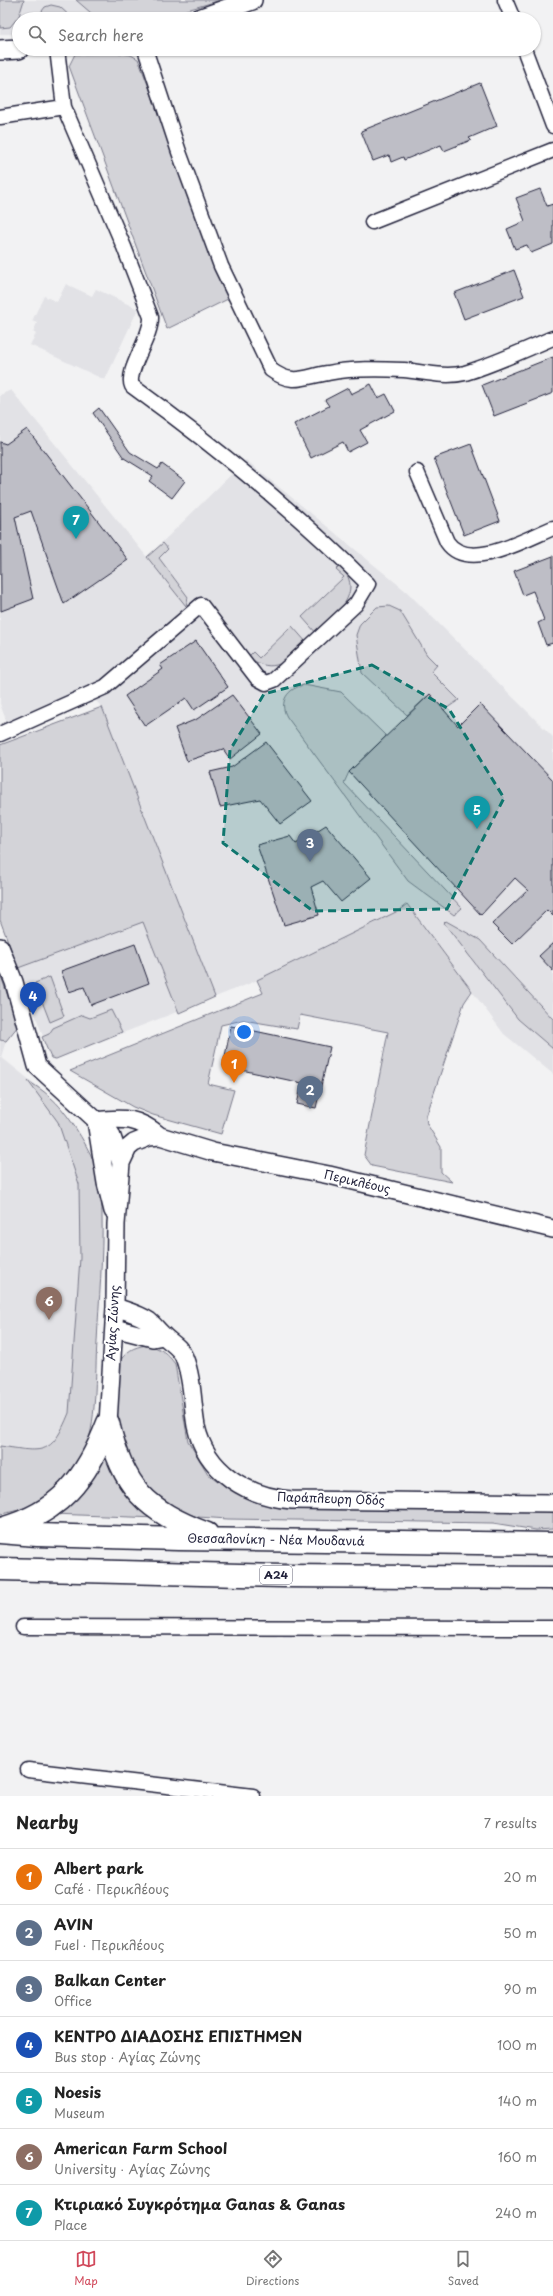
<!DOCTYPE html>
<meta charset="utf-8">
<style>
:root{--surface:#fff;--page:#f2f2f2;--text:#222;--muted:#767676;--line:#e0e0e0;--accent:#d1495b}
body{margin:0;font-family:"Playpen Sans",sans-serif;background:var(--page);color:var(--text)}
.you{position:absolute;left:244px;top:1032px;width:14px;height:14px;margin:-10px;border:3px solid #fff;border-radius:50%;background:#1a73e8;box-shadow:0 0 0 6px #1a73e833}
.badge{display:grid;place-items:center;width:26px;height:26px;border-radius:50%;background:var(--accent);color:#fff;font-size:13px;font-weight:700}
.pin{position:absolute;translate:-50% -33px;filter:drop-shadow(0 1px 2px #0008)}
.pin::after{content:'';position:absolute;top:21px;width:14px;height:12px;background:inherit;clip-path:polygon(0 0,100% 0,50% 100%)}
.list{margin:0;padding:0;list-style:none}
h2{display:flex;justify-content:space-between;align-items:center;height:52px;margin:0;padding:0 16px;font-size:17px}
h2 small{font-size:13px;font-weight:400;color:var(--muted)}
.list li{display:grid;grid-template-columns:26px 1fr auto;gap:12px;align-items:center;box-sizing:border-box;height:56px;padding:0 16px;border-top:1px solid var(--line)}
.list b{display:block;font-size:15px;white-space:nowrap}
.list p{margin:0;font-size:13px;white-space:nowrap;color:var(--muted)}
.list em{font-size:13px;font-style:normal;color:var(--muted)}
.icon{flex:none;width:22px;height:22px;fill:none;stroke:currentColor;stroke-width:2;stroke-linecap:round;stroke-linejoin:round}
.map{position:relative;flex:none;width:553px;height:1796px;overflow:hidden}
.search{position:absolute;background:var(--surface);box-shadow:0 1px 3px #0004;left:12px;right:12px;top:12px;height:44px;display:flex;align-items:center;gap:10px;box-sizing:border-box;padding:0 14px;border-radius:22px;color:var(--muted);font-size:15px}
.sheet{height:444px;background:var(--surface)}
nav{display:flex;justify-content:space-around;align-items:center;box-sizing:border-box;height:56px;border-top:1px solid var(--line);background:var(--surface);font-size:11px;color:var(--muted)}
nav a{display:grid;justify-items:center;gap:2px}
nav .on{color:var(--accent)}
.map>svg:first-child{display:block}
</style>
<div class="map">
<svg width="553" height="1796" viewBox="0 0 553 1796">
<rect width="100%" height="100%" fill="#f2f2f3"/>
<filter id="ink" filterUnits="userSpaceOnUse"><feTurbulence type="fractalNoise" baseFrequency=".025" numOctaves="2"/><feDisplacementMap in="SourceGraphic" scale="8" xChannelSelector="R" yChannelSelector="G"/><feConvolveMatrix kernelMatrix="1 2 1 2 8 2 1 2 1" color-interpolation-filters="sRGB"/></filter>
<g filter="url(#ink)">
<path fill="#e2e2e6" d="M0 0H221L156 19H19V34H0Z
M66 284 92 296 96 289 138 309 105 380 30 345 36 334 33 332 37 323 32 321 44 296 57 302Z
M11 390 147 557 246 460 407 592 553 737V1074L504 1034 407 904 398 911 251 983 56 1059 51 1058 18 968 180 907 102 707 91 696 7 723 0 704V395Z
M0 973 18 1026 6 1041 1 1057 51 1097 71 1123 94 1162 102 1214 93 1407 89 1435 31 1506 15 1512 0 1514Z"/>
<path fill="#d3d3d8" stroke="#7a7a8a" d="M0 0H24L19 16 10 27 0 28Z
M76 0H221L156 19H98Z
M51 5 60 7 73 19H36L45 7Z
M122 53 131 55 138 59 230 298 167 329 69 66 75 54Z
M163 543 168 549 159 558 188 597 186 606 147 557Z
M340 566C366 591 335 616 317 634L302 617 344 577 336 570Z
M389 606 400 611 427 655 437 665 431 672 459 700 444 710 430 694 407 715 362 673 356 635 360 624 377 607Z
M292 626 307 643C287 661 274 676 248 657L253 652 259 658Z
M304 685 341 692 386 736 349 772 344 783 462 908 454 915 408 881 287 717C278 702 288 688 304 685Z
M102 707 215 997 179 1013 143 922 18 968 0 920V745Z
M407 904 472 991 464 1003 426 1117 427 1124 441 1147V1172L452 1182 372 1166 364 1155 388 1032 300 1015 297 1029 243 1020 221 1025 208 1084 234 1090 221 1134 153 1115 133 1107 70 1071 263 993 257 980 398 911Z
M446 921 480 940 553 1019V1049L518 1019 444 923Z
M0 973 18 1026 6 1041 0 1040Z
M50 977 64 1016 50 1022 35 983Z
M111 1010 122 1032 56 1059 51 1058 42 1037 49 1034 53 1028 82 1015 90 1018Z
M28 1081C36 1086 44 1091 50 1097 66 1110 86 1143 94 1162 100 1178 102 1199 102 1215 103 1257 99 1300 97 1342 95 1372 97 1427 84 1453 67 1486 37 1509 0 1514V1446C43 1452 51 1457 69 1413L80 1258 79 1184 58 1122Z
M147 1345C161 1348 167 1353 175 1364L188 1441 208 1474 232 1491 260 1500 553 1509V1529L536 1530 493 1523 228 1519 198 1517 174 1509 152 1497 116 1439 118 1364C126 1351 133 1347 147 1345Z
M103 1445C110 1476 135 1496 157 1518L53 1514Z"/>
<path fill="#bebec6" stroke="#22223b" d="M480 83 497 126 469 138 471 140 444 151 441 145 404 160 403 157 391 162 389 155 373 161 361 131Z
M540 189 547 206 553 204V244L531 253 527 245 515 249 507 229 525 221 516 198Z
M514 270 524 296 464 319 454 293Z
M553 357V393L494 416 482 385Z
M371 384 378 398 386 394 395 411 360 430 367 442 348 452 343 442 311 458 294 424 329 406 325 400 348 388 351 394Z
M99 408 130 452 158 469 162 464 185 481 172 498 149 481 153 476 124 458 93 413Z
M27 429 128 560 64 604 31 511 15 517 33 599 1 611 0 442 6 444Z
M471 444 500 521 464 535 434 458Z
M553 556V643L546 645 538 623 544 620 533 591 523 595 514 571Z
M196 641 228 687 194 710 186 698 145 726 125 696 163 669 160 665Z
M430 694 458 726 480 704 553 780V916L547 910 512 944 492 924 528 890 515 878 481 915 349 772Z
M232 695 262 734 230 759 223 749 187 761 175 728 197 719Z
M266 742 312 801 280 824 260 799 220 807 210 772 232 767Z
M326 825 371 878 341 902 323 881 311 887 319 915 284 925 257 845 290 836 296 844Z
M553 943V971L539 956Z
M135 944 149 983 91 1005 84 987 69 992 61 971Z
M231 1026 330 1047 316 1108 297 1104 302 1083 223 1066Z"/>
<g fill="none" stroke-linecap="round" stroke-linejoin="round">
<g stroke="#22223b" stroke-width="17">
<path id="minor" d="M505 0 513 19
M145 49 179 152 221 266 271 370C293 386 303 377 328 373 351 368 380 369 404 370 424 372 445 378 465 373 495 364 524 350 553 338
M524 49 553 126
M0 117 64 107
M372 222 553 150
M417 472 447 542C468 573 526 539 553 528
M0 734 105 687 201 605 257 678 266 683 274 680 356 604 368 584C295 511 215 446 132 386 125 371 152 337 151 317L124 247 64 107 57 49
M23 1627 553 1628
M28 1770 253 1796"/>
</g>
<g stroke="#22223b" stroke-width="20">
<path id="tertiary" d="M0 947 14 982 37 1066 111 1134 121 1163 116 1224 115 1307 108 1423
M96 1121 106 1183 113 1211
M96 1121C124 1117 139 1118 160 1136
M121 1163 128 1148 134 1143 149 1137 160 1136 213 1152 329 1175 553 1229
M115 1307C127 1311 139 1314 149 1321 154 1325 158 1331 164 1336 171 1343 180 1347 184 1357 193 1379 192 1404 196 1426 206 1472 248 1497 292 1500L553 1503
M114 1328 153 1338 163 1336"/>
</g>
<g stroke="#22223b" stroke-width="22">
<path id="secondary" d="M199 19 252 0
M0 50 19 49"/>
</g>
<g stroke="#22223b" stroke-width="25">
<path id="trunk" d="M108 1423C123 1488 145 1510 207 1534
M1 1529C60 1513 87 1478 108 1423
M0 1532 37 1535 178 1539 553 1544
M0 1569 284 1576 553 1578"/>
</g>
<use href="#minor" stroke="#fff" stroke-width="14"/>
<use href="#tertiary" stroke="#fff" stroke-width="17"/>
<use href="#secondary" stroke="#fff" stroke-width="19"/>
<use href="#trunk" stroke="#fff" stroke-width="22"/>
</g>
</g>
<path fill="#0f766e" fill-opacity="0.2" stroke="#0f766e" stroke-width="3" stroke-dasharray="8 5" stroke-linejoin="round" d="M372 665 449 709 504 798 447 909 313 911 223 843 230 750 264 694Z"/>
<g text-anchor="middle" stroke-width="4" stroke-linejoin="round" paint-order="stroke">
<rect fill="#fff" stroke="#646476" stroke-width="1" x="260" y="1566" width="32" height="18" rx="3"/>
<g font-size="11" font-weight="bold" fill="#22223b">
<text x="276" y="1579">Α24</text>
</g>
<g font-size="12" fill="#22223b" stroke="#fff">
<text transform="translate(357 1182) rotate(13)" y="4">Περικλέους</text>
<text transform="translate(113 1323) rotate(-87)" y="4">Αγίας Ζώνης</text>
<text transform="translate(331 1499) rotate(2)" y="4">Παράπλευρη Οδός</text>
<text transform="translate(276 1540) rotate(1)" y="4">Θεσσαλονίκη - Νέα Μουδανιά</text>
</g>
</g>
</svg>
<div class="you"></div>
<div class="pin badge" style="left:234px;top:1083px;background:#e8710a">1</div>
<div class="pin badge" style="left:310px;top:1109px;background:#5c6f8a">2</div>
<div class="pin badge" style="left:310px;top:862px;background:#5c6f8a">3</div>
<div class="pin badge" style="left:33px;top:1015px;background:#1a4fb4">4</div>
<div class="pin badge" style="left:477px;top:829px;background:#0f9aa8">5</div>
<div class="pin badge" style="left:49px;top:1320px;background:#8d6e63">6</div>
<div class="pin badge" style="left:76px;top:539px;background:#0f9aa8">7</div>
<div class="search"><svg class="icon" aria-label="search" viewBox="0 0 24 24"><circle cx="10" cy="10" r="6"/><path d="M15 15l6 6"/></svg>Search here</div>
</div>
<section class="sheet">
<h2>Nearby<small>7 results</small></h2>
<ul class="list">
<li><span class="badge" style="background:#e8710a">1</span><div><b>Albert park</b><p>Café · Περικλέους</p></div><em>20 m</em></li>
<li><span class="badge" style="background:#5c6f8a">2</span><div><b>AVIN</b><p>Fuel · Περικλέους</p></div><em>50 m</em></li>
<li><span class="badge" style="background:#5c6f8a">3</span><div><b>Balkan Center</b><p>Office</p></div><em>90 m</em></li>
<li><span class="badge" style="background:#1a4fb4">4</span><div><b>ΚΕΝΤΡΟ ΔΙΑΔΟΣΗΣ ΕΠΙΣΤΗΜΩΝ</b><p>Bus stop · Αγίας Ζώνης</p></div><em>100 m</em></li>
<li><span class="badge" style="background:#0f9aa8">5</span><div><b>Noesis</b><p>Museum</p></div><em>140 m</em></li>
<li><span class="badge" style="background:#8d6e63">6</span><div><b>American Farm School</b><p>University · Αγίας Ζώνης</p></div><em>160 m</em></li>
<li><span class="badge" style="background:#0f9aa8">7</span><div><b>Κτιριακό Συγκρότημα Ganas &amp; Ganas</b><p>Place</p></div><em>240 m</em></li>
</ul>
</section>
<nav>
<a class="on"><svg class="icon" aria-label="map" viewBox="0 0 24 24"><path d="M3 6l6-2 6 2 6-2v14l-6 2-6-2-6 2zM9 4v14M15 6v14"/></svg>Map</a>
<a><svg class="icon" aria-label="directions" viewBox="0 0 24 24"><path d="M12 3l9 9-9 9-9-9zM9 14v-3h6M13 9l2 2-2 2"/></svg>Directions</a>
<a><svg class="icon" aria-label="saved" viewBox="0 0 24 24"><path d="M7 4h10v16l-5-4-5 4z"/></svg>Saved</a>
</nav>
